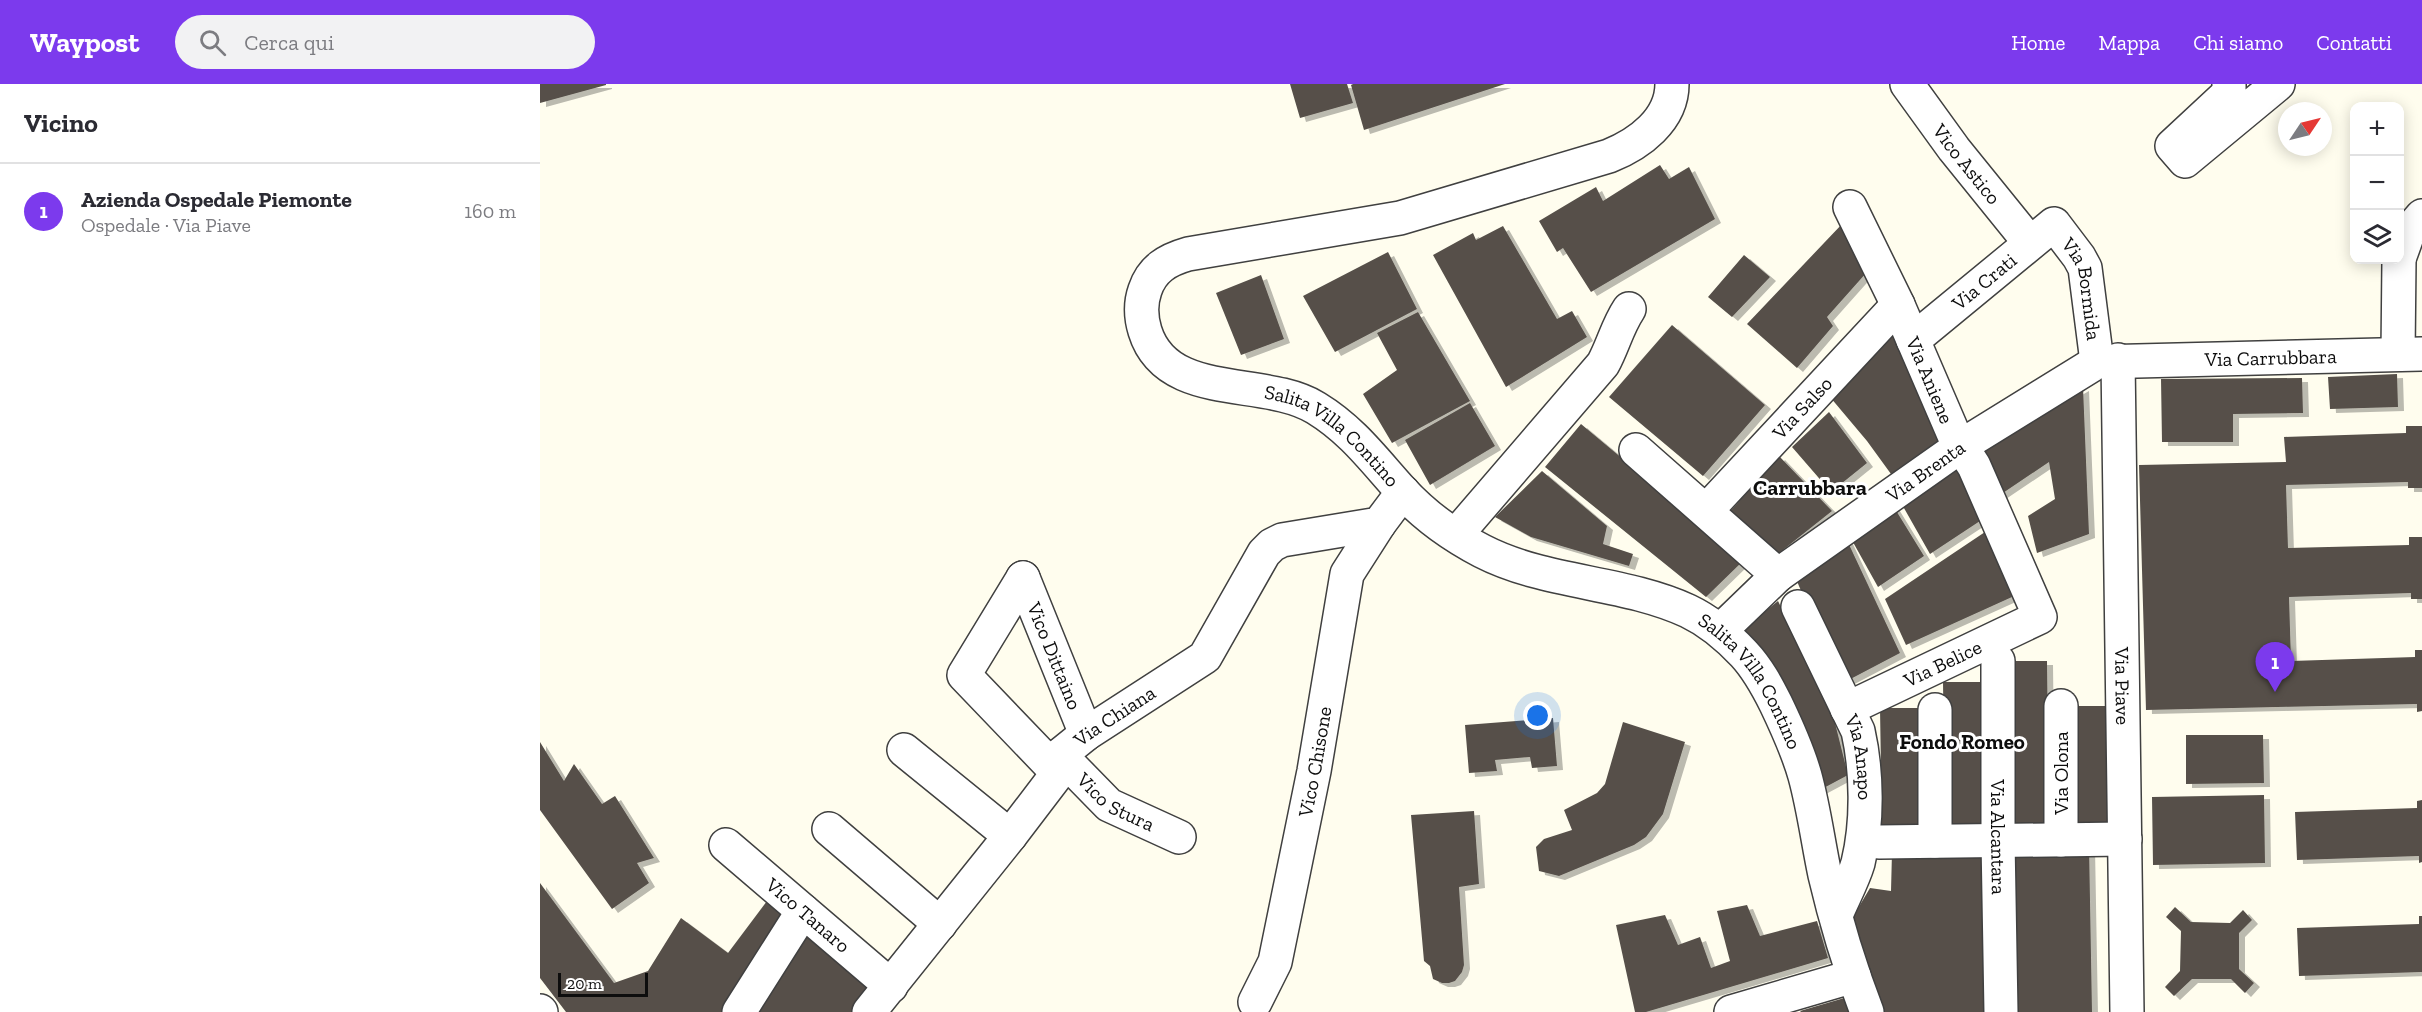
<!DOCTYPE html>
<html lang="it">
<meta charset="utf-8">
<style>
:root{--surface:#fff;--page:#f2f2f3;--text:#2b2b33;--muted:#7c7c81;--line:#e1e1e2;--accent:#7c3aed}
body{margin:0;font-family:"Zilla Slab",serif;background:var(--page);color:var(--text)}
.controls{position:absolute;right:18px;top:18px;display:grid;overflow:hidden;border-radius:12px;box-shadow:0 3px 15px #0003}
.controls button{width:54px;height:54px;display:grid;place-items:center;padding:0;border:0;border-bottom:2px solid var(--line);background:var(--surface);color:var(--text);font:30px sans-serif}
.compass{position:absolute;left:1738px;top:18px;width:54px;height:54px;border-radius:50%;background:var(--surface);box-shadow:0 3px 15px #0003;rotate:55deg}
.scale{position:absolute;left:18px;bottom:15px;width:90px;box-sizing:border-box;padding-left:6px;border:3px solid #0d0d0d;border-top:0;font-size:16px;line-height:21px;white-space:nowrap;color:#0d0d0d;-webkit-text-stroke:4px #fff;paint-order:stroke}
.you{position:absolute;left:998px;top:632px;width:21px;height:21px;margin:-15px;border:4px solid #fff;border-radius:50%;background:#1a73e8;box-shadow:0 0 0 9px #1a73e833}
.badge{display:grid;place-items:center;width:39px;height:39px;border-radius:50%;background:var(--accent);color:#fff;font-size:20px;font-weight:700}
.pin{position:absolute;translate:-50% -50px;filter:drop-shadow(0 2px 3px #0008)}
.pin::after{content:'';position:absolute;top:32px;width:21px;height:18px;background:inherit;clip-path:polygon(0 0,100% 0,50% 100%)}
.list{margin:0;padding:0;list-style:none}
h2{display:flex;justify-content:space-between;align-items:center;height:78px;margin:0;padding:0 24px;font-size:26px}
h2 small{font-size:20px;font-weight:400;color:var(--muted)}
.list li{display:grid;grid-template-columns:39px 1fr auto;gap:18px;align-items:center;box-sizing:border-box;height:96px;padding:0 24px;border-top:2px solid var(--line)}
.list b{display:block;font-size:22px;white-space:nowrap}
.list p{margin:0;font-size:20px;white-space:nowrap;color:var(--muted)}
.list em{font-size:20px;font-style:normal;color:var(--muted)}
.icon{flex:none;width:33px;height:33px;fill:none;stroke:currentColor;stroke-width:2;stroke-linecap:round;stroke-linejoin:round}
.map{position:relative;flex:none;width:1882px;height:928px;overflow:hidden}
header{display:flex;align-items:center;gap:36px;box-sizing:border-box;height:84px;padding:0 30px;background:var(--accent);color:#fff}
header strong{font-size:28px}
nav{display:flex;gap:33px;margin-inline-start:auto;font-size:21px}
.search{width:420px;height:54px;background:var(--page);display:flex;align-items:center;gap:15px;box-sizing:border-box;padding:0 21px;border-radius:33px;color:var(--muted);font-size:22px}
main{display:flex}
aside{flex:1;background:var(--surface)}
.map>svg:first-child{display:block}
</style>
<header>
<strong>Waypost</strong>
<div class="search"><svg class="icon" aria-label="search" viewBox="0 0 24 24"><circle cx="10" cy="10" r="6"/><path d="M15 15l6 6"/></svg>Cerca qui</div>
<nav><a>Home</a><a>Mappa</a><a>Chi siamo</a><a>Contatti</a></nav>
</header>
<main>
<aside>
<h2>Vicino<small></small></h2>
<ul class="list">
<li><span class="badge">1</span><div><b>Azienda Ospedale Piemonte</b><p>Ospedale · Via Piave</p></div><em>160 m</em></li>
</ul>
</aside>
<div class="map">
<svg width="1882" height="928" viewBox="0 0 1882 928">
<defs>
<filter id="shadow"><feDropShadow dx="6" dy="4" stdDeviation="0" flood-color="#0004"/></filter>
</defs>
<rect width="100%" height="100%" fill="#fffdee"/>
<path fill="#56504a" filter="url(#shadow)" d="M0 0H66V1L0 19Z
M750 0H807L813 19 760 34Z
M813 0H965L824 46 811 1Z
M1120 81 1129 95 1149 83 1175 135 1051 208 1023 164 1017 168 999 137 1056 103 1063 117Z
M1303 139 1327 188 1287 233 1293 242 1257 284 1207 240Z
M963 142 1017 235 1032 227 1047 253 966 303 893 171 933 149 936 156Z
M848 168 877 225 795 268 763 212Z
M1204 171 1230 193 1192 233 1168 213Z
M721 191 744 255 701 271 676 209Z
M878 228 930 317 852 359 823 310 857 286 837 249Z
M1132 241 1225 321 1163 392 1069 313Z
M1352 242 1398 357 1351 390 1327 357 1290 313Z
M1857 290 1858 323 1790 325 1788 293Z
M1762 294 1763 329 1693 330V358H1622L1621 295Z
M1543 303 1549 450 1497 469 1488 432 1515 415 1509 378 1457 413 1436 365Z
M930 319 955 362 890 401 865 356Z
M1289 328 1327 379 1291 408 1252 363Z
M1041 340 1204 476 1166 513 1005 383Z
M1866 342H1882V404H1868V398L1746 401 1748 464 1869 461V453H1882V515H1871V509L1749 513 1751 577 1875 573V566H1882V627L1877 628V620L1606 626 1599 381 1746 378 1744 353 1866 349Z
M1239 372 1292 427 1234 473 1187 431Z
M1416 379 1440 437 1390 470 1360 417Z
M1002 387 1067 442 1063 460 1093 470 1089 482 991 453 955 433Z
M1352 420 1384 472 1338 503 1309 451Z
M1445 448 1472 513 1366 561 1345 515Z
M1305 452 1360 569 1301 600 1253 488Z
M1238 517 1292 627 1308 691 1280 706 1195 551Z
M1466 577H1507L1509 747H1468Z
M1403 598H1446L1447 748H1405Z
M1529 622H1567L1568 747H1530Z
M1340 624H1385L1386 748H1342Z
M1013 634 1017 682 992 684 990 673 955 676 957 687 929 689 925 641Z
M1083 638 1145 658 1123 730 1106 753 1094 761 1019 792 999 787 996 763 1004 755 1032 746 1024 726 1057 709 1065 700Z
M1646 651H1723L1724 699 1646 700Z
M0 658 24 697 34 680 62 720 75 712 114 774 97 779 109 799 72 825 0 726Z
M1724 711 1725 779 1613 781 1612 713Z
M1882 716V778L1879 779V772L1757 776 1755 728 1877 724V717Z
M934 727 939 800 919 803 924 881 922 888 915 897 909 899H902L893 895 890 882 884 877 871 731Z
M1549 760 1552 928H1464L1460 764Z
M1352 768 1448 772 1452 928H1343L1314 854V831L1330 804 1351 807Z
M0 799 74 899 108 887 141 834 188 869 227 817 343 911 328 928H26L0 894Z
M1207 821 1220 852 1277 837 1288 874 1106 928H1095L1076 841 1125 831 1138 861 1160 853 1171 884 1190 877 1177 827Z
M1635 823 1651 838 1690 839 1703 826 1712 836 1699 849V885L1714 899 1705 909 1691 895H1652L1634 912 1625 903 1640 887 1641 847 1626 833Z
M1879 832H1882V888L1759 892 1757 844 1879 840Z
M1311 912 1316 928H1261L1260 927Z"/>
<g fill="none" stroke-linecap="round" stroke-linejoin="round">
<g stroke="#404040" stroke-width="36">
<g id="street">
<path id="s1" d="M1132 0C1132 36 1099 60 1069 72L860 134 648 170C627 176 612 185 605 206 600 220 601 234 605 247 627 318 724 292 776 324 812 346 833 375 861 406 883 430 913 452 942 467 1006 500 1083 497 1148 527 1169 537 1188 553 1204 570 1218 585 1227 602 1236 620 1247 643 1258 667 1265 692 1274 725 1278 758 1285 791 1296 838 1310 884 1327 928"/>
<path id="s2" d="M1367 0 1414 65 1490 159"/>
<path d="M1689 0V9L1632 62 1645 77 1738 0"/>
<path d="M1860 172 1869 147 1882 132"/>
<path id="s3" d="M1373 256 1514 140 1539 173 1545 184 1557 278"/>
<path d="M1858 270 1859 176"/>
<path id="s4" d="M1578 276 1587 928"/>
<path d="M1096 366 1238 491"/>
<path id="s5" d="M1166 427 1358 221"/>
<path d="M916 451 1063 280C1073 262 1077 243 1089 225"/>
<path d="M483 494 424 591 518 689"/>
<path id="s6" d="M483 494 546 650"/>
<path id="s7" d="M1258 523 1318 647C1327 687 1328 738 1318 779 1313 796 1303 814 1296 831"/>
<path id="s8" d="M1180 547 1238 491 1421 362 1557 278 1882 270"/>
<path id="s9" d="M1458 577V756L1461 928"/>
<path d="M1521 622V756"/>
<path id="s10" d="M1307 625 1500 533 1434 382 1414 351 1358 221 1310 123"/>
<path d="M1395 626V757"/>
<path d="M364 666 470 752"/>
<path id="s11" d="M520 671 569 721 639 753"/>
<path d="M289 745 400 840"/>
<path d="M1339 758 1585 755"/>
<path id="s12" d="M186 761 351 902"/>
<path id="s13" d="M715 918 735 878 774 687 807 490 839 440"/>
<path d="M0 927 1 928"/>
<path d="M199 928 263 827"/>
<path id="s14" d="M329 928 470 752 518 689 520 671 546 650 665 573 724 469 732 461 742 456 839 440 863 408"/>
<path d="M1191 928 1314 892"/>
</g>
</g>
<use href="#street" stroke="#fff" stroke-width="33"/>
</g>
<g text-anchor="middle" stroke-width="6" stroke-linejoin="round" paint-order="stroke">
<g font-size="20" fill="#0d0d0d" stroke="#fff">
<text dy="7" stroke="none"><textPath href="#s2" startOffset="100">Vico Astico</textPath></text>
<text dy="7" stroke="none"><textPath href="#s3" startOffset="92">Via Crati</textPath></text>
<text dy="7" stroke="none"><textPath href="#s3" startOffset="256">Via Bormida</textPath></text>
<text dy="7" stroke="none"><textPath href="#s8" startOffset="638">Via Carrubbara</textPath></text>
<text transform="translate(1390 296) rotate(67)" y="7">Via Aniene</text>
<text dy="7" stroke="none"><textPath href="#s5" startOffset="141">Via Salso</textPath></text>
<text dy="7" stroke="none"><textPath href="#s1" startOffset="860">Salita Villa Contino</textPath></text>
<text dy="7" stroke="none"><textPath href="#s8" startOffset="261">Via Brenta</textPath></text>
<text dy="7" stroke="none"><textPath href="#s6" startOffset="84">Vico Dittaino</textPath></text>
<text dy="7" stroke="none"><textPath href="#s10" startOffset="106">Via Belice</textPath></text>
<text dy="7" stroke="none"><textPath href="#s1" startOffset="1364">Salita Villa Contino</textPath></text>
<text dy="7" stroke="none"><textPath href="#s4" startOffset="326">Via Piave</textPath></text>
<text dy="7" stroke="none"><textPath href="#s14" startOffset="390">Via Chiana</textPath></text>
<text dy="7" stroke="none"><textPath href="#s7" startOffset="164">Via Anapo</textPath></text>
<text dy="7" stroke="none"><textPath href="#s13" startOffset="249">Vico Chisone</textPath></text>
<text transform="translate(1521 689) rotate(-90)" y="7">Via Olona</text>
<text dy="7" stroke="none"><textPath href="#s11" startOffset="74">Vico Stura</textPath></text>
<text dy="7" stroke="none"><textPath href="#s9" startOffset="176">Via Alcantara</textPath></text>
<text dy="7" stroke="none"><textPath href="#s12" startOffset="108">Vico Tanaro</textPath></text>
</g>
<g font-size="21" font-weight="bold" fill="#0d0d0d" stroke="#fff">
<text x="1422" y="665">Fondo Romeo</text>
</g>
<g font-size="22" font-weight="bold" fill="#0d0d0d" stroke="#fff">
<text x="1270" y="411">Carrubbara</text>
</g>
</g>
</svg>
<div class="controls">
<button>+</button>
<button>−</button>
<button><svg class="icon" aria-label="layers" viewBox="0 0 24 24"><path d="M12 4l9 5-9 5-9-5zM3 14l9 5 9-5"/></svg></button>
</div>
<svg class="compass" viewBox="-18 -18 36 36"><path d="M0-13l5 13h-10z" fill="#e53935"/><path d="M0 13l5-13h-10z" fill="#7c7c81"/></svg>
<div class="scale">20 m</div>
<div class="you"></div>
<div class="pin badge" style="left:1735px;top:608px">1</div>
</div>
</main>
